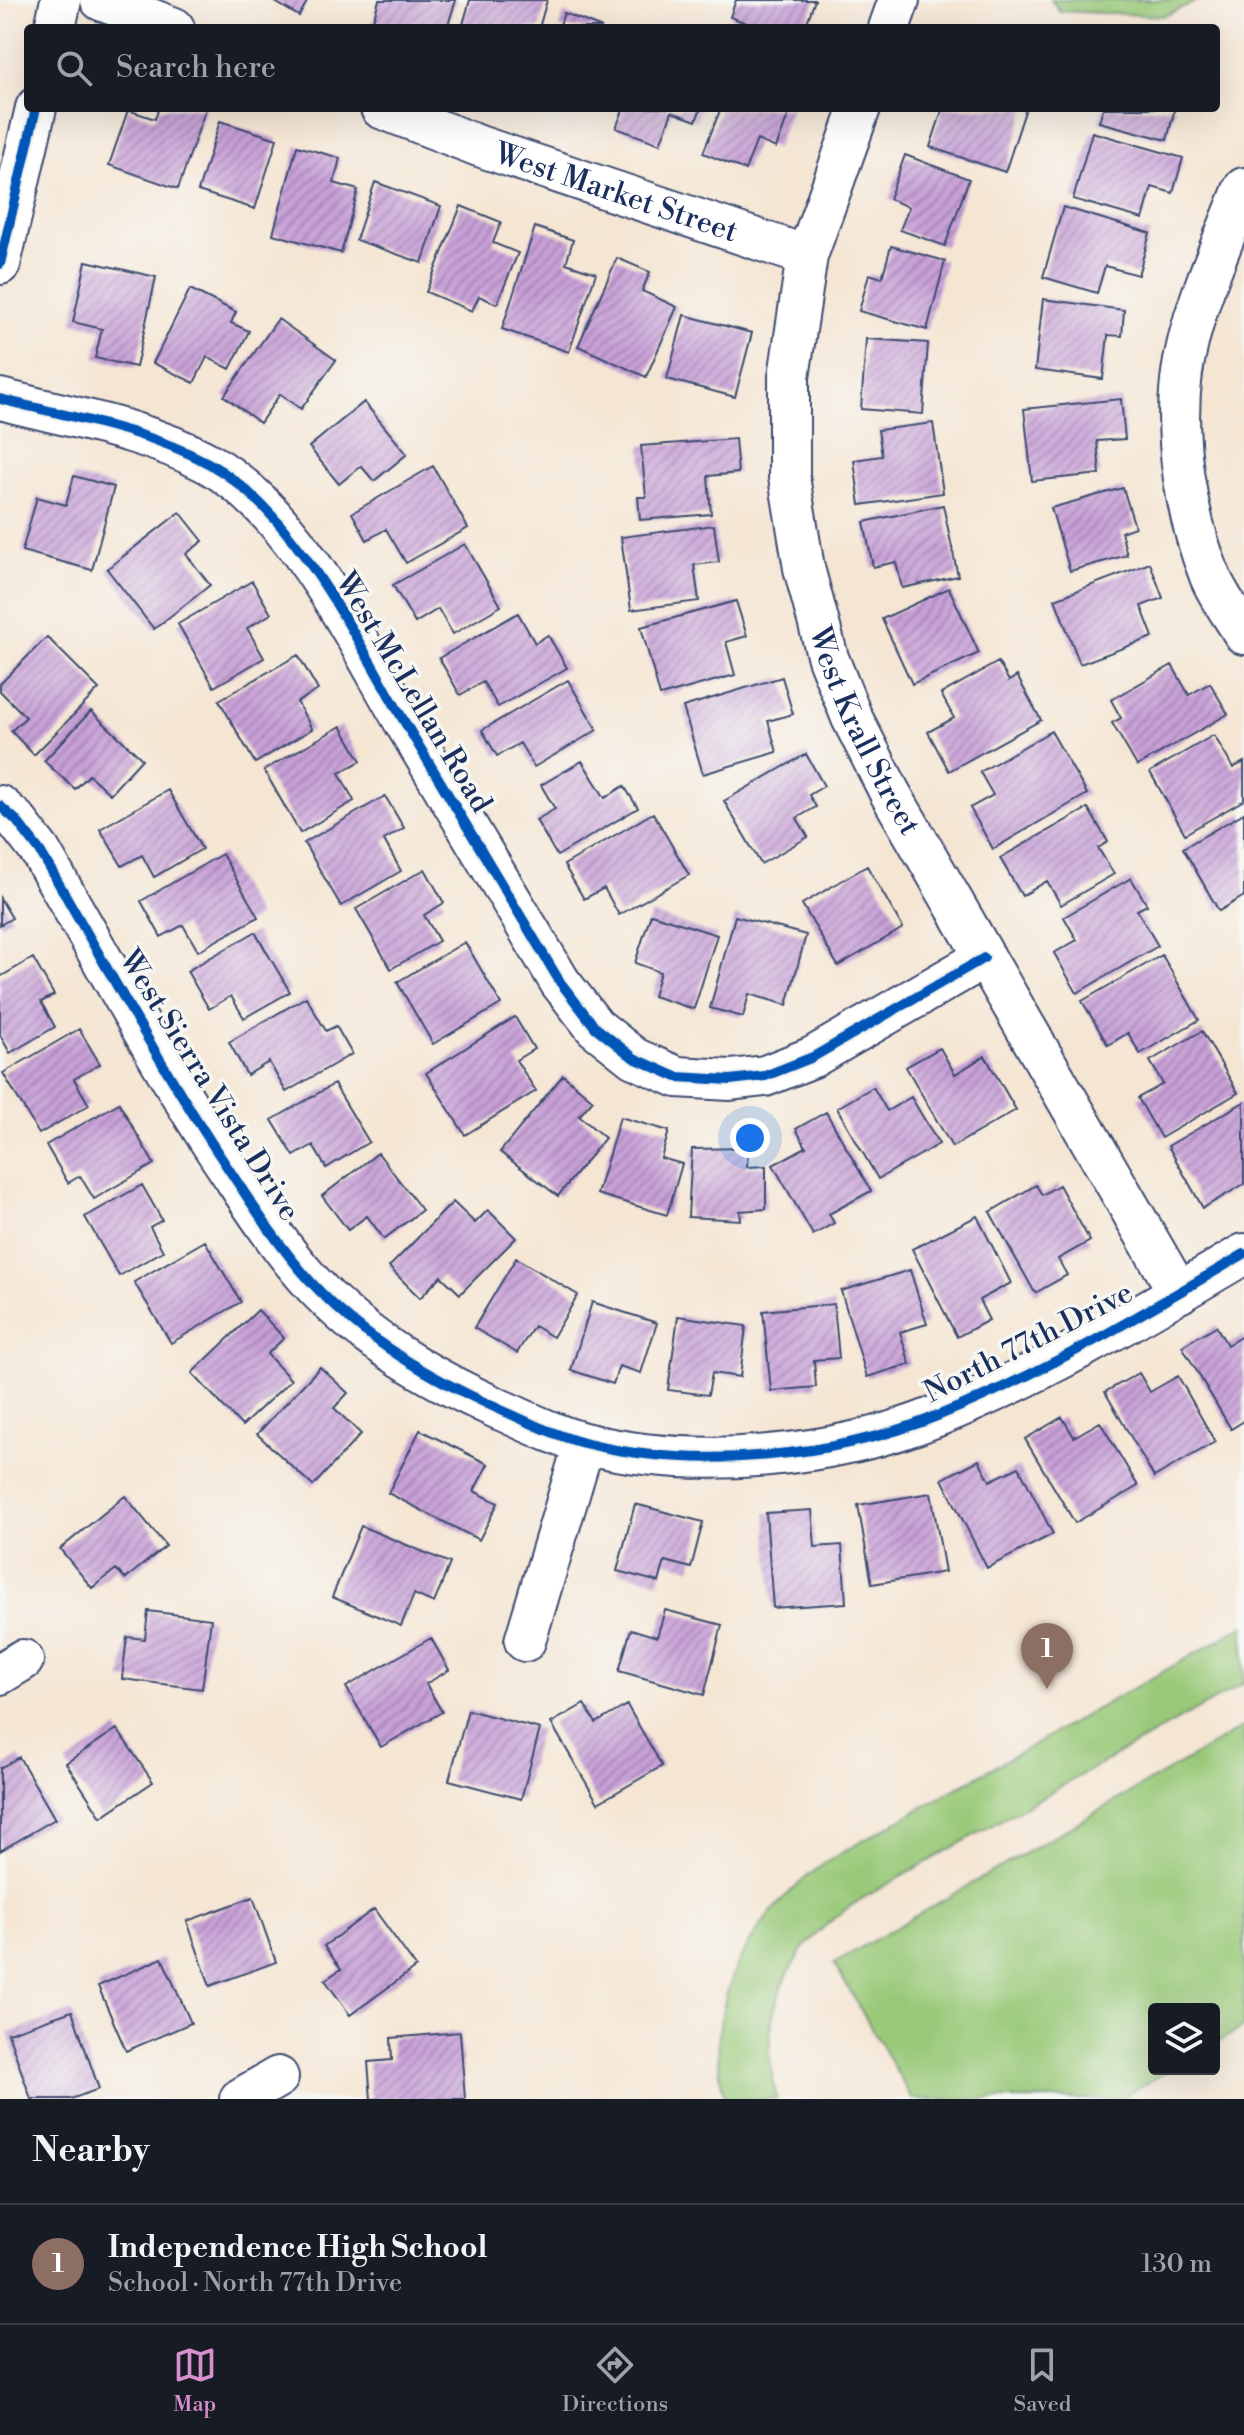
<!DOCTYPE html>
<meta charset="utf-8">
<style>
:root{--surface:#171b24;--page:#20242c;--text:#f1f3f6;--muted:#9ea1a6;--line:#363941;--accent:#d690ce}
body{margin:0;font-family:"Libre Bodoni",serif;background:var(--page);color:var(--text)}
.controls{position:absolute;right:24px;bottom:24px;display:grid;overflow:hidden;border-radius:8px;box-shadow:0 8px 32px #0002}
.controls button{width:72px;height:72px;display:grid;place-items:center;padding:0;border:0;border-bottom:2px solid var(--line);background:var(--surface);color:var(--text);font:40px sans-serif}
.you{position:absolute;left:750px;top:1138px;width:28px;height:28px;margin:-20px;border:6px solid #fff;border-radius:50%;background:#1a73e8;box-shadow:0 0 0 12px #1a73e833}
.badge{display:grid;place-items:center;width:52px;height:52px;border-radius:50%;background:var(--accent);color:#fff;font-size:26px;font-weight:700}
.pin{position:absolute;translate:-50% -66px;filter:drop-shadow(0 2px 4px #0008)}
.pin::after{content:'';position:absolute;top:42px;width:28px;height:24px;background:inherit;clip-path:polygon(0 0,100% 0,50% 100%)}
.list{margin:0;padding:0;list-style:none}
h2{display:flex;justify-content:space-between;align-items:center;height:104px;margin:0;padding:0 32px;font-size:34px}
h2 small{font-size:26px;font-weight:400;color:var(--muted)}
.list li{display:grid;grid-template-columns:52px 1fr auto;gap:24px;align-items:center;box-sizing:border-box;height:120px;padding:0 32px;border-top:2px solid var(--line)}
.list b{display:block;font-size:30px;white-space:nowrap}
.list p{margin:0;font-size:26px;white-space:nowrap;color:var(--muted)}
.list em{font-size:26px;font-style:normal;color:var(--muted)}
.icon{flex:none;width:44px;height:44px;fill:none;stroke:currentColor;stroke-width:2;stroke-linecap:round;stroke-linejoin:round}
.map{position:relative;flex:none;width:1244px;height:2099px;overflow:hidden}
.search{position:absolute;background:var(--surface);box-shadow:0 8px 32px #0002;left:24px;right:24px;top:24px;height:88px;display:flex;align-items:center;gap:20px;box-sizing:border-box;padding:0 28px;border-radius:8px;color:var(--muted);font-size:30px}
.sheet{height:224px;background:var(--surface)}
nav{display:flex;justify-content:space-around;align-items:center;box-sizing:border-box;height:112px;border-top:2px solid var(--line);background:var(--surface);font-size:22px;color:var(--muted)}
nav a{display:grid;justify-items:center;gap:4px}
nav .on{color:var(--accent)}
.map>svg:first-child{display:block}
</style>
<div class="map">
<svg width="1244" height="2099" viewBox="0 0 1244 2099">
<defs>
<pattern id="building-hatch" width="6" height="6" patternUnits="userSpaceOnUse" patternTransform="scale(2)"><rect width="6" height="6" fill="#c8a0d7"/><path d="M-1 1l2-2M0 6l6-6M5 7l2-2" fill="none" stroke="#a283b2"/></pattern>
</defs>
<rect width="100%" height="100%" fill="#f6f6f2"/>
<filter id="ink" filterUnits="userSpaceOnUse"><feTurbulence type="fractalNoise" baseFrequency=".0125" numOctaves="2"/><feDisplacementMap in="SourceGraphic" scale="16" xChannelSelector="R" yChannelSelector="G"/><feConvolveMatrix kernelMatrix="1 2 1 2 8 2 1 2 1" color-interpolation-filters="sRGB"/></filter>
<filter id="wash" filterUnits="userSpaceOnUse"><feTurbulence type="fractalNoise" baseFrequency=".006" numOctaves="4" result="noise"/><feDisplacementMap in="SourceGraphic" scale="32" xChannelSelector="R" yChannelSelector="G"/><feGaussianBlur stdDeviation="1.8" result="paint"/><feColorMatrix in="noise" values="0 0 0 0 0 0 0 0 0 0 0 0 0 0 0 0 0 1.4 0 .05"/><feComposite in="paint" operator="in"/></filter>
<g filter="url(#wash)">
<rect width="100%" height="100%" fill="#f5e6d4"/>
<path fill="#99c978" stroke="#5a7c6b" stroke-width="2" d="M1051 0H1199L1164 16 1060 11Z
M1244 1626V1683L865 1897C789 1941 754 2013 777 2099H725C698 2000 757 1902 841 1853Z
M1244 1727V2027L1214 2044V2009H1154V2069H1171L1119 2099H912L834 1963Z"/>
<g id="blocks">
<path fill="url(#building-hatch)" d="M272 0H308L299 16Z
M379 0H456L447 28H429L411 22 409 28H371Z
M470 0H547L539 28H462Z
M736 0H815L805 28H760L730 17Z
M564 13 602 28H559Z
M159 108H206L178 189 109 165 128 110 155 119Z
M624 108H701L696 121 672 112 660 144 616 128Z
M721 108H791L776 148 757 140 745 170 703 153Z
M943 108H1026L1005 172 930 147Z
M1103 108H1175L1167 140 1099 122Z
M220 121 277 139 255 209 198 191Z
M1092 132 1183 158 1173 193 1152 187 1143 219 1073 199Z
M297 146 340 158 334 183 358 190 341 253 273 234Z
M905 155 969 179 945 246 900 230 909 207 889 199Z
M375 182 441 206 422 263 356 240Z
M461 206 501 222 493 243 518 253 497 304 479 296 472 311 426 292Z
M1063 207 1150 233 1138 275 1105 266 1097 293 1043 277Z
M535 227 573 240 566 263 596 273 569 352 502 329Z
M891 246 945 261 927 330 859 311 869 274 882 278Z
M617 258 650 272 642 291 677 307 646 377 578 346Z
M86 261 156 277 136 367 95 358 102 329 73 322Z
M190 289 236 312 231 323 249 331 230 369 207 357 194 383 153 363Z
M1043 299 1124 310 1122 336 1108 335 1103 379 1035 370Z
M684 315 752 333 735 397 667 379Z
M278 319 336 360 301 409 280 394 260 423 224 396Z
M866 339 928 343 923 414 861 409Z
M1121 399 1125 439 1097 441 1100 474 1032 481 1024 409Z
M364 402 407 454 374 481 361 466 339 484 309 447Z
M933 423 943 493 860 505 854 460 882 456 878 430Z
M735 439 738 473 708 476 711 514 640 520 638 497H646L641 446Z
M433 466 468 528 406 563 386 529 367 540 352 513Z
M74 476 114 487 92 570 22 551 37 497 66 505Z
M1123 488 1135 527 1121 532 1127 555 1070 571 1051 508Z
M943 505 958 576 902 588 896 562 873 567 864 522Z
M180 512 203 541 186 554 210 585 154 629 107 569Z
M714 525 719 562 694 565 699 601 631 610 621 537Z
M465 544 501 606 453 634 438 609 415 623 393 585Z
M1150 563 1163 598 1141 606 1153 637 1080 664 1055 599Z
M252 581 271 614 247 628 264 658 214 687 178 624Z
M949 588 979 653 912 684 882 619Z
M736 601 747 636 726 642 735 675 660 696 641 627Z
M518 613 535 643 548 635 567 668 498 707 483 682 460 695 439 658Z
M47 637 99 689 34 755 11 731 26 717 0 691V684Z
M298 655 318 690 297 702 312 729 255 763 219 700Z
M998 662 1009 681 1017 676 1041 720 949 771 928 732 954 718 941 694Z
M1172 665 1189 695 1210 683 1228 714 1137 766 1112 723 1121 718 1111 700Z
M782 677 793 714 768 721 777 752 703 774 683 707Z
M568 680 597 730 534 767 520 743 497 756 482 730Z
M91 711 142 759 110 794 89 775 75 789 44 761Z
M341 726 361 761 339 773 354 801 300 833 264 770Z
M1051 731 1087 794 993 849 970 808 993 795 980 772Z
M1214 735 1233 768 1244 762V800L1185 834 1150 772Z
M806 754 824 786 809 795 816 807 797 818 808 837 761 864 724 801Z
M582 761 605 798 624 786 638 808 557 856 536 820 555 809 541 785Z
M168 790 202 849 154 877 142 855 122 866 100 829Z
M385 796 404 828 384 840 401 871 341 906 304 843Z
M1088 808 1108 842 1098 848 1114 874 1061 905 1047 881 1022 896 1000 858Z
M653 813 689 875 619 915 604 888 584 899 564 865Z
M1244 813V896L1219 911 1183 848Z
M222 854 258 917 198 951 183 925 161 937 141 901Z
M867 866 903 928 838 966 802 904Z
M425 869 444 903 424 915 439 941 391 969 356 909Z
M1131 878 1147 905 1137 910 1158 946 1077 993 1054 953 1077 940 1064 917Z
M0 898 12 918 0 925Z
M651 914 717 935 694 1009 653 996 660 972 635 963Z
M735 916 806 935 787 1005 749 994 743 1017 710 1008Z
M255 932 290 992 244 1018 231 996 209 1009 187 971Z
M465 942 501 1004 433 1044 397 982Z
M1162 955 1199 1020 1140 1054 1128 1033 1108 1045 1082 1001Z
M33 958 54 995 41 1002 55 1027 10 1053 0 1035V977Z
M306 997 326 1031 336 1026 352 1054 286 1092 269 1062 247 1075 229 1042Z
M515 1017 534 1049 516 1060 536 1091 465 1135 426 1073Z
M79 1029 100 1064 74 1079 89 1105 39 1134 3 1073Z
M1202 1031 1238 1093 1161 1138 1138 1098 1163 1084 1150 1061Z
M940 1048 955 1074 985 1056 1016 1110 952 1147 906 1067Z
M563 1075 593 1100 579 1116 605 1138 558 1196 500 1152Z
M334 1084 369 1142 326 1168 313 1145 294 1156 272 1120Z
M873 1087 887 1111 911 1097 939 1144 878 1179 837 1108Z
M1244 1102V1184L1203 1208 1168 1146Z
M119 1103 154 1164 94 1199 80 1176 68 1183 46 1145Z
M826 1112 871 1191 829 1214 834 1223 813 1235 773 1165 806 1147 796 1129Z
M620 1117 669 1131 661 1158 682 1164 667 1215 597 1194Z
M748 1148 747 1167 766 1166V1209L740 1211 741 1220 688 1217 692 1149Z
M378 1153 422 1210 384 1239 367 1216 348 1230 322 1196Z
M142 1185 162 1220 150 1227 163 1251 119 1276 85 1217Z
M1036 1185 1042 1195 1059 1185 1090 1241 1058 1259 1067 1275 1035 1293 990 1212Z
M453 1202 475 1223 488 1210 516 1238 460 1294 441 1276 420 1298 389 1267Z
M977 1216 1011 1283 979 1300 989 1320 957 1337 912 1249Z
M205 1241 241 1302 171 1343 134 1282Z
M516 1258 578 1295 553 1337 534 1326 517 1353 474 1328Z
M910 1270 927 1324 900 1332 910 1364 867 1377 841 1291Z
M592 1302 657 1323 641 1373 619 1366 613 1384 571 1370Z
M834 1304 839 1358 814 1360 816 1387 771 1391 763 1311Z
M258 1310 284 1338 267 1354 291 1380 242 1426 192 1373Z
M678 1316 746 1326 740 1377 712 1373 708 1395 668 1390Z
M1216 1326 1227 1345 1244 1335V1421L1231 1429 1182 1346Z
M320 1367 348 1393 334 1408 361 1434 313 1486 257 1434Z
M1139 1373 1150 1392 1178 1376 1215 1442 1154 1477 1105 1392Z
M1062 1417 1074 1437 1100 1422 1138 1486 1075 1523 1025 1439Z
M420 1430 488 1464 474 1491 498 1503 479 1540 388 1493Z
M979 1460 990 1481 1019 1467 1053 1534 987 1568 942 1479Z
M931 1493 945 1572 872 1584 858 1505Z
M125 1496 166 1546 125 1579 116 1569 92 1588 60 1549Z
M635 1504 703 1522 691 1568 665 1561 659 1582 617 1571Z
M812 1510 815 1547 842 1545 846 1603 773 1608 766 1513Z
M361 1526 450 1563 434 1603 414 1594 401 1626 332 1597Z
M665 1610 722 1625 704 1695 619 1671 631 1629 657 1637Z
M148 1611 211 1619 202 1689 122 1679 127 1637 145 1639Z
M431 1638 449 1670 426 1684 442 1712 381 1747 346 1687Z
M584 1704 596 1723 627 1705 662 1766 598 1803 551 1723Z
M468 1710 540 1729 521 1799 449 1780Z
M117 1729 153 1782 101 1817 66 1763Z
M19 1757 55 1819 0 1851V1768Z
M253 1897 276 1962 210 1986 187 1921Z
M374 1909 416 1967 350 2015 325 1980 341 1969 324 1946Z
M162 1958 191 2023 126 2051 98 1986Z
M72 2011 99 2089 71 2099H31L8 2033Z
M460 2032 465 2099H371L368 2062 392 2060 391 2038Z"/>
</g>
</g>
<g filter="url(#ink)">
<use href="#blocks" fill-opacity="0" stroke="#3c4a70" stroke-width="2"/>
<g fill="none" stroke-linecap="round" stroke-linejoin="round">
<g stroke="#3c4a70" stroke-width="44">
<g id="minor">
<path d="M101 0 174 28"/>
<path d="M55 28 61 0"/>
<path d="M889 28 899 0"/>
<path id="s1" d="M381 108 479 146 807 256"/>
<path id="s2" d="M860 108 807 256 789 377V477L804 568 828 658 852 718 890 793 1179 1293"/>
<path d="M1244 188C1221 247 1191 310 1182 373 1173 437 1186 516 1210 576 1218 596 1233 615 1244 634"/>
<path d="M0 264 36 108"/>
<path d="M0 399C69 417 145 429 208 463 295 511 355 638 404 721 456 808 508 895 560 982L595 1027 634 1058 677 1077 730 1080 765 1076 813 1057 984 958"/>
<path d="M0 806 16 820 40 851C98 951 153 1053 216 1150 246 1195 275 1242 311 1282 364 1340 430 1378 501 1410 529 1422 558 1437 588 1444 696 1470 833 1458 937 1416 1043 1374 1146 1312 1244 1254"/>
<path d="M525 1641 584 1444"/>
<path d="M0 1674 23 1660"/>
<path d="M240 2099 278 2077"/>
</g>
</g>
<use href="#minor" stroke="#fff" stroke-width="40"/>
<g stroke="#f6f6f2" stroke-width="15">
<path id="cycleway" d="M0 264 36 108
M0 399C69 417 145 429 208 463 295 511 355 638 404 721 456 808 508 895 560 982L595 1027 634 1058 677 1077 730 1080 765 1076 813 1057 984 958
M0 806 16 820 40 851C98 951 153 1053 216 1150 246 1195 275 1242 311 1282 364 1340 430 1378 501 1410 529 1422 558 1437 588 1444 696 1470 833 1458 937 1416 1043 1374 1146 1312 1244 1254"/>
</g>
<use href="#cycleway" stroke="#0057b8" stroke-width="10"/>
</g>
</g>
<g text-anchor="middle" stroke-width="7" stroke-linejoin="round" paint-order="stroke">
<g font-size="30" fill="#1b2f5e" stroke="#f6f6f2">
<text dy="10" stroke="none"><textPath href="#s1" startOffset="250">West Market Street</textPath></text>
<text transform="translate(414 692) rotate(59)" y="10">West McLellan Road</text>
<text dy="10" stroke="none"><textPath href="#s2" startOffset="646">West Krall Street</textPath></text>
<text transform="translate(210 1085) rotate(58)" y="10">West Sierra Vista Drive</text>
<text transform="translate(1028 1342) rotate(-27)" y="10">North 77th Drive</text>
</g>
</g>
</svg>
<div class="controls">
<button><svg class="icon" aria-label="layers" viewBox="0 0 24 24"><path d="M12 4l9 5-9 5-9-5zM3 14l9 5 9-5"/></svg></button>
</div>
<div class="you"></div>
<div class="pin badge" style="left:1047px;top:1689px;background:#8d6e63">1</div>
<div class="search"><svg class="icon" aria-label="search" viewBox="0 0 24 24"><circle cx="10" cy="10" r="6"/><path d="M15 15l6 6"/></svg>Search here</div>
</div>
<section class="sheet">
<h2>Nearby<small></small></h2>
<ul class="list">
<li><span class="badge" style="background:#8d6e63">1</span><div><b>Independence High School</b><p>School · North 77th Drive</p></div><em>130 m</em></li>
</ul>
</section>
<nav>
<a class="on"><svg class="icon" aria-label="map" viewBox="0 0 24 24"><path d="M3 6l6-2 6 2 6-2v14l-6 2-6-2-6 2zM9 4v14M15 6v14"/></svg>Map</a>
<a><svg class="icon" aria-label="directions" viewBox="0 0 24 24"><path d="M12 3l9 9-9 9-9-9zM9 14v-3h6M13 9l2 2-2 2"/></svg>Directions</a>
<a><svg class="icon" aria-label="saved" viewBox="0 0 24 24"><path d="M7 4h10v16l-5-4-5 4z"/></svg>Saved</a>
</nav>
